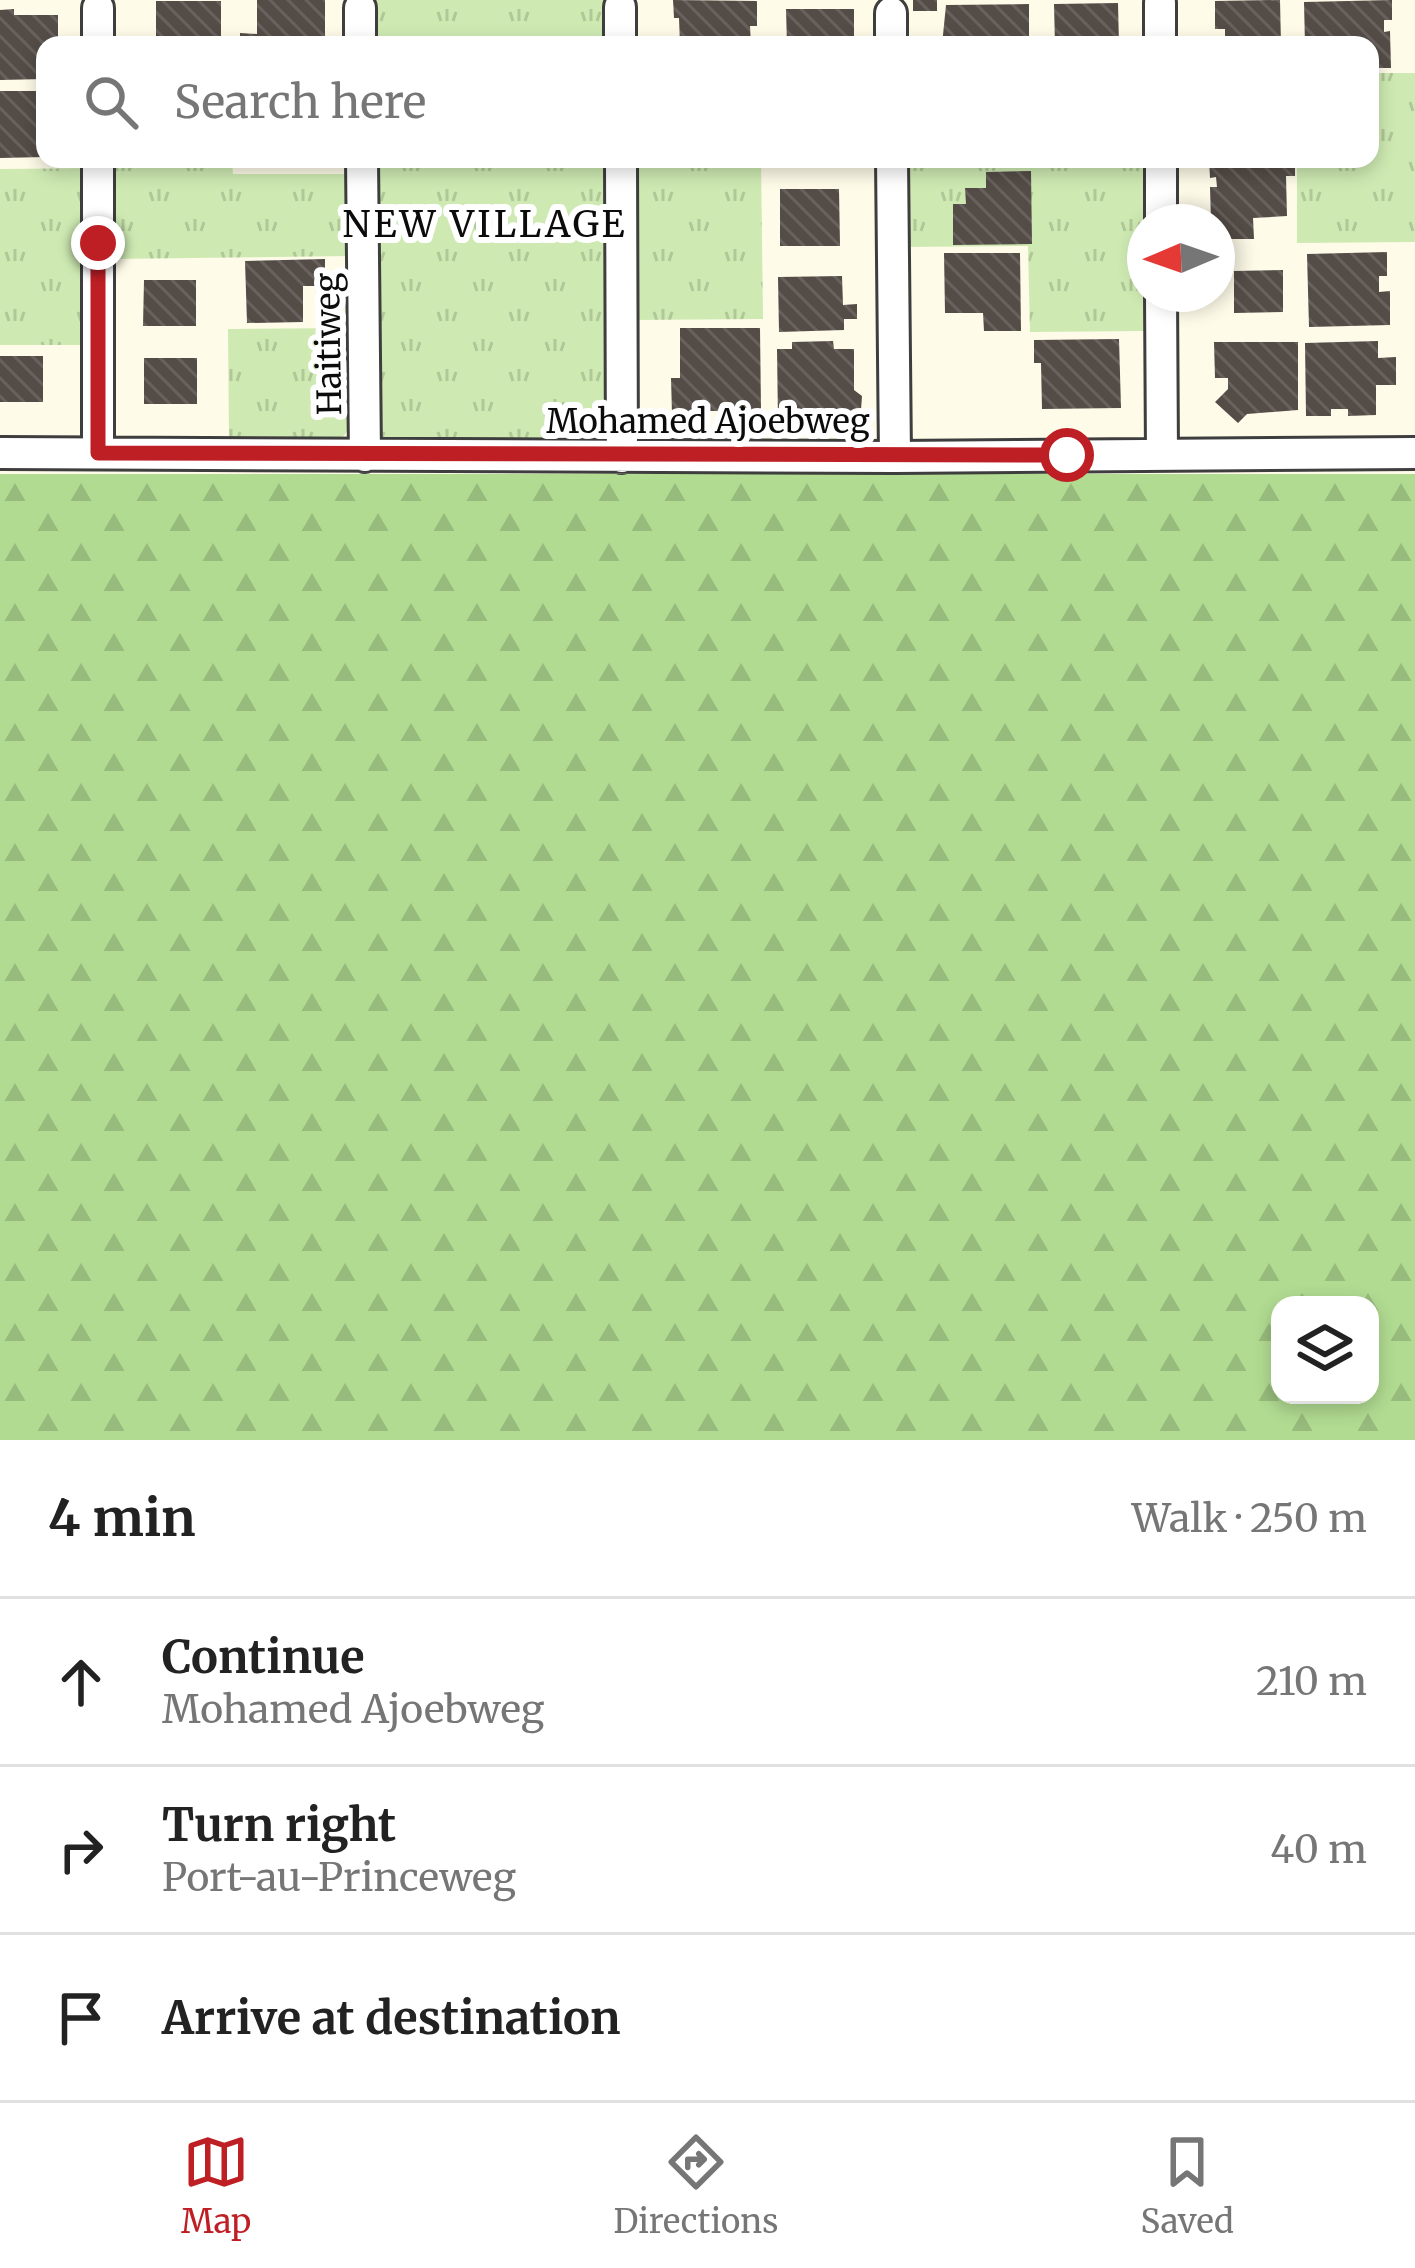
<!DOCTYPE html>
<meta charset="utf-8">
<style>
:root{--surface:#fff;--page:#f6f6f6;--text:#222;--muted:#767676;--line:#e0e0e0;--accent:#be1f25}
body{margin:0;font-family:Merriweather,serif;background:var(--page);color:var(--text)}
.controls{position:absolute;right:36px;bottom:36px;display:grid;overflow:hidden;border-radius:24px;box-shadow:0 6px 18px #0003}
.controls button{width:108px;height:108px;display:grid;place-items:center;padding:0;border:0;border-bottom:3px solid var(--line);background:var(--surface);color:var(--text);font:60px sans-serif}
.compass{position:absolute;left:1127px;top:204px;width:108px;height:108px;border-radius:50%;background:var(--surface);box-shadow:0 6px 18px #0003;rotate:268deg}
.stop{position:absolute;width:36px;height:36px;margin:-27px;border:9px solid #be1f25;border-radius:50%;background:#fff}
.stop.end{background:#be1f25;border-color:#fff;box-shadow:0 3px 12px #0008}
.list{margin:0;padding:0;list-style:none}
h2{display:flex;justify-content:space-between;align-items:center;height:156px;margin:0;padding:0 48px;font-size:51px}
h2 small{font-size:39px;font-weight:400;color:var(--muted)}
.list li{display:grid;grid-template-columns:78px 1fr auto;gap:36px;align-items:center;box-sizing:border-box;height:168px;padding:0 48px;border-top:3px solid var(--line)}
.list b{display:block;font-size:45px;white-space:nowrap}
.list p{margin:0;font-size:39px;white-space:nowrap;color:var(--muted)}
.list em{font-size:39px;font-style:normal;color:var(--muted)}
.icon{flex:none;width:66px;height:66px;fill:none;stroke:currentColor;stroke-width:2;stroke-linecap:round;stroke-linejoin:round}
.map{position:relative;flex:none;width:1415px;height:1440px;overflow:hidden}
.search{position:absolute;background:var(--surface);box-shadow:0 6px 18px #0003;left:36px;right:36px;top:36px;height:132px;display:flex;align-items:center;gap:30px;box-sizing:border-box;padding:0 42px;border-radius:24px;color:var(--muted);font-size:45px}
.sheet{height:660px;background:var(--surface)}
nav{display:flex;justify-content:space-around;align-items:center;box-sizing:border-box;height:168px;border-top:3px solid var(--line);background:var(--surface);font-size:33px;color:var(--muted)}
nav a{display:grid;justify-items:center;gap:6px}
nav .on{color:var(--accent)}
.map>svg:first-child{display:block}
</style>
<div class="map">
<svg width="1415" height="1440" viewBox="0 0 1415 1440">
<defs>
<pattern id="grass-tufts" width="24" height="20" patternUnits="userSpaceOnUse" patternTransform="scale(3)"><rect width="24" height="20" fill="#ceeab2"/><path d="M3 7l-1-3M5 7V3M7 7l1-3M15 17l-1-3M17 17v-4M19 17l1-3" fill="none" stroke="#b0c798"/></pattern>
<pattern id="forest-firs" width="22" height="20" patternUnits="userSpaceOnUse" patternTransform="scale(3)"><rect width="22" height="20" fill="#b1db91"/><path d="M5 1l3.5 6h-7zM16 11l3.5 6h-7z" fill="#97bb7c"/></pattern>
<pattern id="building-back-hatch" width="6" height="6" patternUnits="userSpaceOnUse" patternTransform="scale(3)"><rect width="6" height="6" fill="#544c47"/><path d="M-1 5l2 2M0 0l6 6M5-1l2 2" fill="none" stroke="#68615d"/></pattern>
</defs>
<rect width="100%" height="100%" fill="#fffbe9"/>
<path fill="url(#grass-tufts)" d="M371 0H613V45H372Z
M1370 73H1415V242L1297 243V159H1370Z
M110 159H232L233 174H348L350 256 111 259Z
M372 159H614L615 434 606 442 381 446 374 435Z
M629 159H761L763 319 630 320Z
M903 159H1028L1029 167 1147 166 1145 294H1148L1149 331 1030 332 1028 246 904 247Z
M94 168V345H0V169Z
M351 328 352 424 344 436 329 440H229L228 329Z"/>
<path fill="url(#forest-firs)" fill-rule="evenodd" d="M0 474H1415V1440H0ZM1280 1305H1370V1395H1280Z"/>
<path fill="url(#building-back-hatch)" d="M257 0H325V45H240V33L257 34Z
M673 0 757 1V26H750L751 45H680L679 18H674Z
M913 0H937V11H913Z
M1280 0 1281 45H1225V29H1215V1Z
M1392 0V20H1384V32L1390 31 1391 68H1370V45H1305L1304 2Z
M156 1H221V45H156Z
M1118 3 1119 45H1055L1054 4Z
M1029 4V45H942L946 5Z
M14 9V15H58V45H45V79L0 80V10Z
M786 9H854V45H787Z
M0 91H45V157L0 158Z
M1209 159H1295V176H1286L1287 216 1253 218 1254 239H1217V222H1211L1210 187H1217L1216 177 1210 178Z
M1031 171 1032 244 953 245V204H966L965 188H986V172Z
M780 189H839L840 246H780Z
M1387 252V276H1379V292L1390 291V325L1309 327 1307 254Z
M944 253H1020L1021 331H984L983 313H945Z
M325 259V286H303V322L247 323 245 261Z
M1283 270V312L1234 313V271Z
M842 276 843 305 857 304V319H844V330L779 332 778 277Z
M144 280H196V326H143Z
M680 328H760L761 411H708V421H683V414H672L671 378H680Z
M1119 339 1121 408 1042 409 1041 363H1034V340Z
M833 341 834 349H854V390L862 396 861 410 851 416 811 417V422H778L777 349H792V342Z
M1378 341V358L1396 357V385H1376V415L1348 416V409H1331V416H1306L1305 343Z
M1214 342H1298V410L1247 414 1238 423 1215 402 1228 389V378H1215Z
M0 356H43V402H0Z
M144 358H197V404H144Z"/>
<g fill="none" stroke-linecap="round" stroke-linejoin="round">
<g stroke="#3e3e3e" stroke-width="36">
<path id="minor" d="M1160 3V45
M620 7V45
M98 8V45
M360 8V45
M891 13V45
M98 159V453
M362 159 365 456
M621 159 622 457
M892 159 895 457
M1161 159V222
M1161 294 1162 455
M0 453 895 457 1415 453"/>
</g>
<use href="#minor" stroke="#fff" stroke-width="30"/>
</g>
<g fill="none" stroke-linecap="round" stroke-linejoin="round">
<path stroke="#be1f25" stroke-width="15" d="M98 243V453L1067 455"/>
</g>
<g text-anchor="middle" stroke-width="12" stroke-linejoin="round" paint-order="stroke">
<g font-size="33" fill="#0b0b0b" stroke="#fff">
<text transform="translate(328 344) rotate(-91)" y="12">Haitiweg</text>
<text x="708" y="433">Mohamed Ajoebweg</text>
</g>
<g font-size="36" letter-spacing="3" fill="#0b0b0b" stroke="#fff">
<text x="485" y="237">NEW VILLAGE</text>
</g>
</g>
</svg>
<div class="controls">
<button><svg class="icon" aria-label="layers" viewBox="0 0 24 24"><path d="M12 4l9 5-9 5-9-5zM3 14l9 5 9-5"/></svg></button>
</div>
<svg class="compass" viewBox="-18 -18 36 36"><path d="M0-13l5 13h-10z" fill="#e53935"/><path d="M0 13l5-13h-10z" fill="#767676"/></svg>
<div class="stop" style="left:1067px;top:455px"></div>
<div class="stop end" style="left:98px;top:243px"></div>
<div class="search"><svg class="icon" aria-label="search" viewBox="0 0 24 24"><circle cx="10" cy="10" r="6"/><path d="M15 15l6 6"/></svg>Search here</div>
</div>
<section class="sheet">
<h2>4 min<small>Walk · 250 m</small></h2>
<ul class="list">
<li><svg class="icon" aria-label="ahead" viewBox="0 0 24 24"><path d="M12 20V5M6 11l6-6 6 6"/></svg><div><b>Continue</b><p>Mohamed Ajoebweg</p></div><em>210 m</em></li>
<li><svg class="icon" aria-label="right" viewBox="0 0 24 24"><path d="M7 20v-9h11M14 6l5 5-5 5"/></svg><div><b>Turn right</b><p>Port-au-Princeweg</p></div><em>40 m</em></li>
<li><svg class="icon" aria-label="arrive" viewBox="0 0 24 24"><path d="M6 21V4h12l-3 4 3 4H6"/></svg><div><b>Arrive at destination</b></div></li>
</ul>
</section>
<nav>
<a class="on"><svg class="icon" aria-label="map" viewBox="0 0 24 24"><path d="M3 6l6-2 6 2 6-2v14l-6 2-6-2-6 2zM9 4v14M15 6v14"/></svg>Map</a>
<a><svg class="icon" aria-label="directions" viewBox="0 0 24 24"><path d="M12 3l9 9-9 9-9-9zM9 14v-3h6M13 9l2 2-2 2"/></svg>Directions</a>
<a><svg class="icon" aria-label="saved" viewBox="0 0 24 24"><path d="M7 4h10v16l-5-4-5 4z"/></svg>Saved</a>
</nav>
